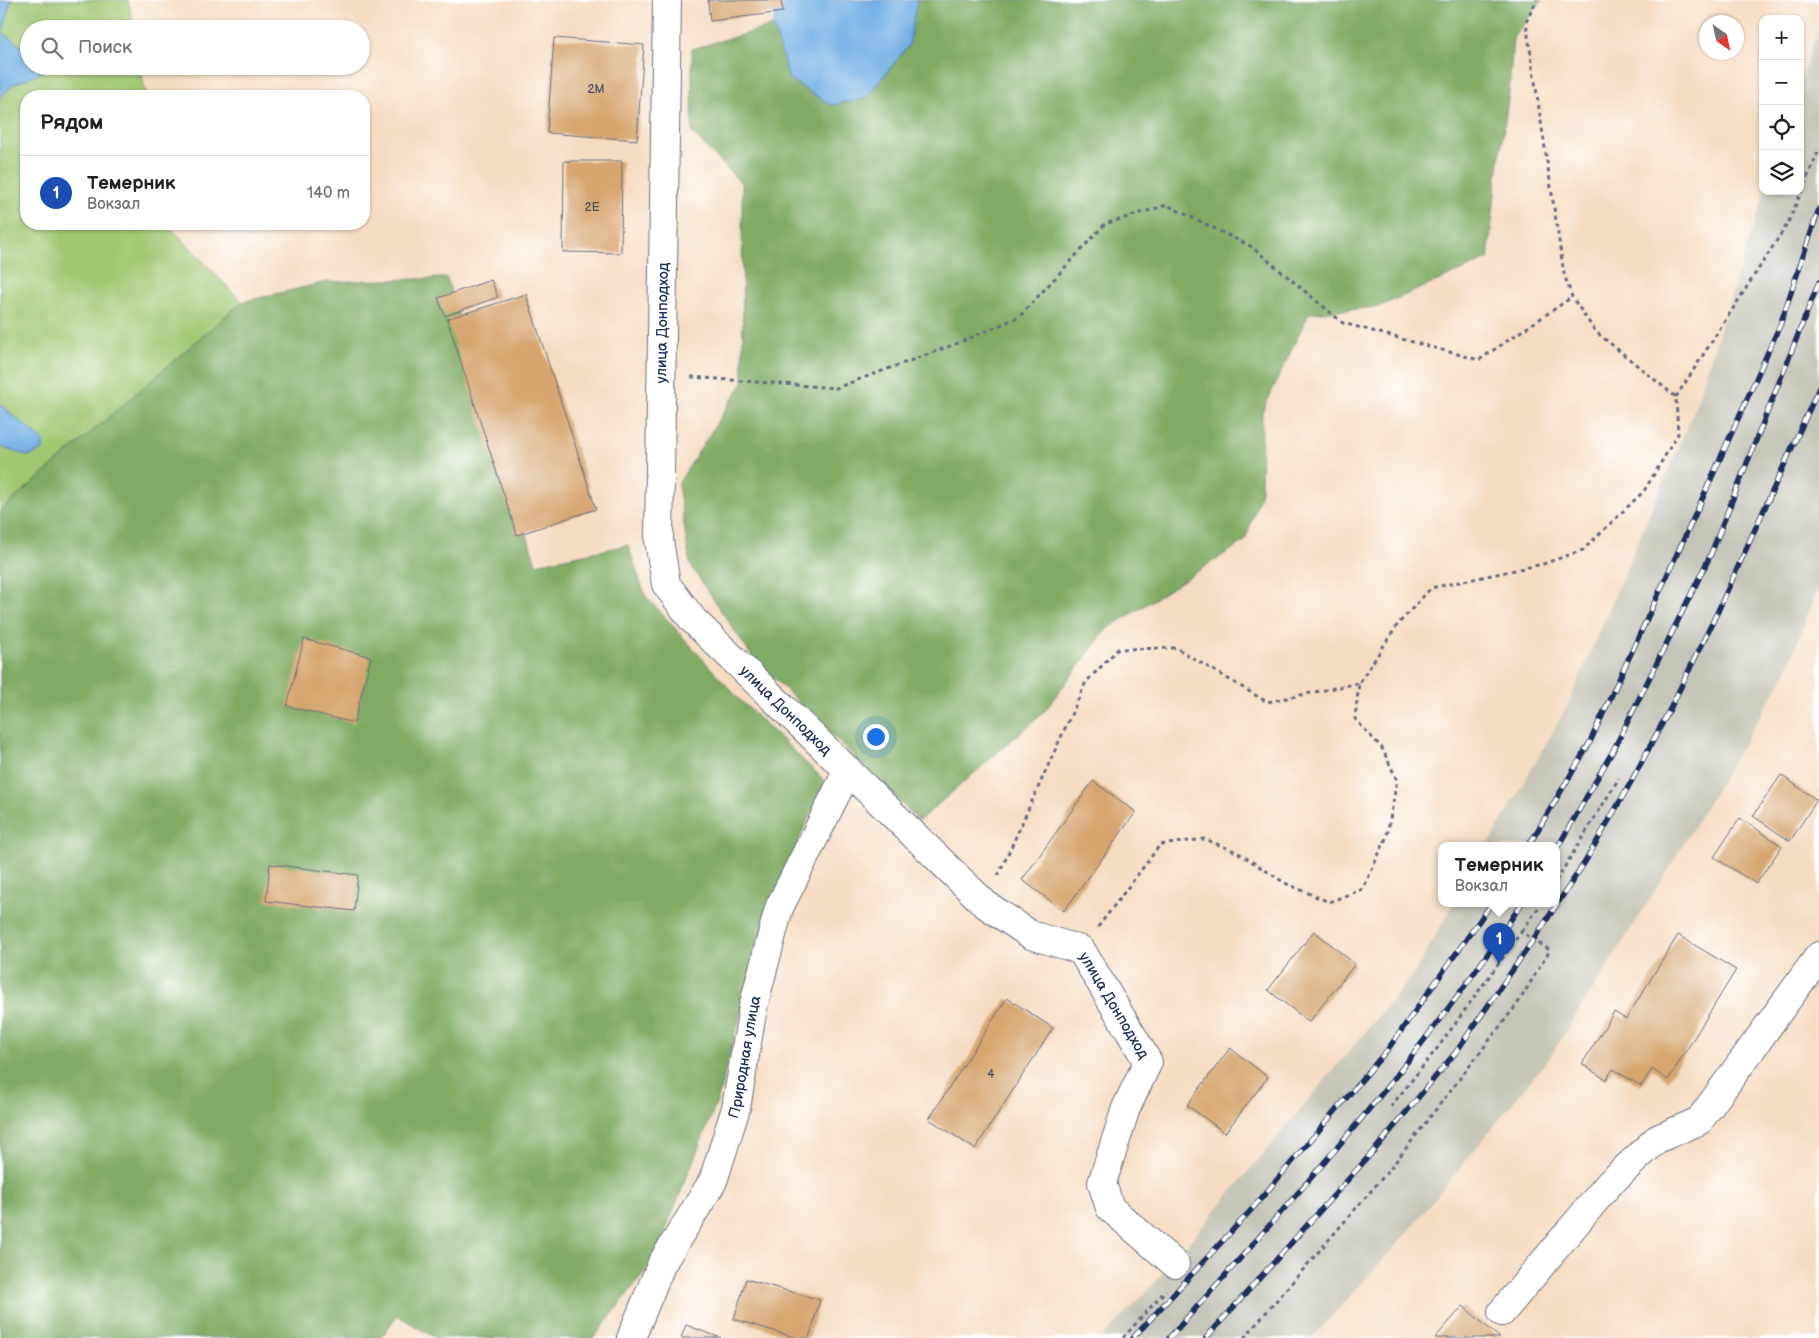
<!DOCTYPE html>
<html lang="ru">
<meta charset="utf-8">
<style>
:root{--surface:#fff;--page:#f6f6f6;--text:#202124;--muted:#757577;--line:#e0e0e0;--accent:#2563eb}
body{margin:0;font-family:"Balsamiq Sans",sans-serif;background:var(--page);color:var(--text)}
.controls{position:absolute;right:15px;top:15px;display:grid;overflow:hidden;border-radius:10px;box-shadow:0 1px 4px #0004}
.controls button{width:45px;height:45px;display:grid;place-items:center;padding:0;border:0;border-bottom:1px solid var(--line);background:var(--surface);color:var(--text);font:25px sans-serif}
.compass{position:absolute;left:1699px;top:15px;width:45px;height:45px;border-radius:50%;background:var(--surface);box-shadow:0 1px 4px #0004;rotate:146deg}
.you{position:absolute;left:875px;top:736px;width:18px;height:18px;margin:-12px;border:4px solid #fff;border-radius:50%;background:#1a73e8;box-shadow:0 0 0 8px #1a73e833}
.badge{display:grid;place-items:center;width:32px;height:32px;border-radius:50%;background:var(--accent);color:#fff;font-size:16px;font-weight:700}
.pin{position:absolute;translate:-50% -41px;filter:drop-shadow(0 1px 2px #0008)}
.pin::after{content:'';position:absolute;top:26px;width:18px;height:15px;background:inherit;clip-path:polygon(0 0,100% 0,50% 100%)}
.popup{position:absolute;left:1438px;top:842px;width:122px;height:65px;box-sizing:border-box;display:grid;place-content:center;border-radius:10px;background:var(--surface);filter:drop-shadow(0 1px 4px #0005);font-size:16px;white-space:nowrap;color:var(--muted)}
.popup b{font-size:19px;color:var(--text)}
.popup::after{content:'';position:absolute;left:50%;top:100%;margin-left:-10px;border:10px solid transparent;border-top-color:var(--surface)}
.list{margin:0;padding:0;list-style:none}
h2{display:flex;justify-content:space-between;align-items:center;height:65px;margin:0;padding:0 20px;font-size:21px}
h2 small{font-size:16px;font-weight:400;color:var(--muted)}
.list li{display:grid;grid-template-columns:32px 1fr auto;gap:15px;align-items:center;box-sizing:border-box;height:75px;padding:0 20px;border-top:1px solid var(--line)}
.list b{display:block;font-size:19px;white-space:nowrap}
.list p{margin:0;font-size:16px;white-space:nowrap;color:var(--muted)}
.list em{font-size:16px;font-style:normal;color:var(--muted)}
.icon{flex:none;width:28px;height:28px;fill:none;stroke:currentColor;stroke-width:2;stroke-linecap:round;stroke-linejoin:round}
.map{position:relative;flex:none;width:1819px;height:1338px;overflow:hidden}
.search{position:absolute;background:var(--surface);box-shadow:0 1px 4px #0004;left:20px;top:20px;width:350px;height:55px;display:flex;align-items:center;gap:12px;box-sizing:border-box;padding:0 18px;border-radius:28px;color:var(--muted);font-size:19px}
.panel{position:absolute;background:var(--surface);box-shadow:0 1px 4px #0004;left:20px;top:90px;width:350px;height:140px;border-radius:20px}
.map>svg:first-child{display:block}
</style>
<div class="map">
<svg width="1819" height="1338" viewBox="0 0 1819 1338">
<rect width="100%" height="100%" fill="#fff"/>
<filter id="ink" filterUnits="userSpaceOnUse"><feTurbulence type="fractalNoise" baseFrequency=".02" numOctaves="2"/><feDisplacementMap in="SourceGraphic" scale="10" xChannelSelector="R" yChannelSelector="G"/><feConvolveMatrix kernelMatrix="1 2 1 2 8 2 1 2 1" color-interpolation-filters="sRGB"/></filter>
<filter id="wash" filterUnits="userSpaceOnUse"><feTurbulence type="fractalNoise" baseFrequency=".0096" numOctaves="4" result="noise"/><feDisplacementMap in="SourceGraphic" scale="20" xChannelSelector="R" yChannelSelector="G"/><feGaussianBlur stdDeviation="1.12" result="paint"/><feColorMatrix in="noise" values="0 0 0 0 0 0 0 0 0 0 0 0 0 0 0 0 0 1.4 0 .05"/><feComposite in="paint" operator="in"/></filter>
<g filter="url(#wash)">
<rect width="100%" height="100%" fill="#f5dcc1"/>
<path fill="#c5c5b8" d="M1819 25V584L1786 673 1657 888 1549 1058 1407 1233 1312 1338H1102L1158 1279 1413 975 1454 903H1556V845H1488L1567 707 1694 410 1765 191H1800V83Z"/>
<path fill="#a1c671" stroke="#5e7a68" d="M11 0H128L134 29H29V52L2 33Z
M46 66H140L146 96H26V224H169L170 227 242 302 0 511V447L28 456 10 412 0 405V97L14 84 45 71Z"/>
<path fill="#80ab63" stroke="#4e6d60" d="M917 0H1542L1513 38 1509 93 1497 175 1488 259 1378 307 1309 313 1262 412 1261 492 1245 541 1106 630 1043 713 919 821 751 655 690 565 678 484 743 382 742 184 692 133V49L773 26 789 79 831 105 866 99 909 45Z
M447 278 536 564 628 545 645 595 738 698 825 781 769 907 718 1099 654 1259 594 1338H435L397 1315 381 1338H0V511L242 302 326 282Z"/>
<path fill="#73b0e5" stroke="#4770a2" d="M0 0H11L3 33 29 52V66H46L45 71 14 84 0 97Z
M778 0H917L909 45 865 99 831 105 789 79 773 26Z
M0 405 43 440V450L29 456 0 447Z"/>
<g id="blocks">
<path fill="#d7a66f" d="M708 0H781L783 12 710 21Z
M554 38 644 45 637 140 547 133Z
M564 161H622L621 253 563 252Z
M491 280 498 297 445 316 438 298Z
M526 294 596 509 517 535 447 319Z
M304 639 371 657 354 723 287 706Z
M1781 775 1817 800 1790 841 1753 816Z
M1093 781 1136 812 1064 911 1022 880Z
M1740 818 1782 846 1756 884 1714 857Z
M270 864 358 875 354 911 266 901Z
M1314 931 1355 964 1309 1022 1268 990Z
M1678 935 1736 970 1668 1080 1652 1069 1641 1086 1613 1069 1606 1080 1582 1064 1614 1012 1626 1019Z
M1007 998 1053 1028 975 1149 929 1119Z
M1230 1048 1268 1077 1225 1133 1187 1105Z
M746 1279 820 1300 809 1338H797L734 1319Z
M1463 1306 1500 1338H1435Z
M686 1325 721 1338H681Z"/>
</g>
</g>
<g filter="url(#ink)">
<use href="#blocks" fill-opacity="0" stroke="#676c81" stroke-width="1"/>
<g fill="none" stroke-linecap="round" stroke-linejoin="round">
<g stroke="#676c81" stroke-width="30">
<g id="minor">
<path id="s1" d="M667 0 659 540 666 584 693 620 985 904 1031 935 1081 950 1148 1062 1126 1108 1102 1183 1110 1208 1175 1264"/>
<path d="M1502 1312 1608 1185 1657 1139 1699 1121 1819 956"/>
<path id="s2" d="M631 1338 662 1263 713 1181 736 1108 753 1007 779 908 848 770"/>
</g>
</g>
<path stroke="#676c81" stroke-width="3" stroke-dasharray="4 4" stroke-linecap="butt" d="M691 377 836 388 961 342 1019 317 1105 224 1167 205 1252 247 1343 323 1479 360 1572 297
M1676 397 1788 223 1819 150
M998 876 1086 682 1118 649 1176 648 1267 702 1359 683
M1556 881 1619 778
M1098 927 1160 845 1204 839 1237 852 1285 883 1329 902 1363 889 1387 836 1397 780 1382 748 1355 719 1359 683 1398 624 1431 588 1543 564 1583 550 1644 491 1678 434 1676 397 1595 331 1572 297 1564 274 1526 22 1537 0
M1522 931 1542 903
M1123 1338 1166 1290
M1244 1338 1390 1169 1518 1003 1550 950 1533 940 1522 931 1439 1046 1389 1109"/>
<use href="#minor" stroke="#fff" stroke-width="28"/>
<g stroke="#1b2f5e" stroke-width="5.5">
<path id="rail" d="M1529 845 1589 744 1695 515 1780 325 1819 209
M1556 850 1614 749 1710 556 1819 282
M1133 1338 1253 1208 1388 1049 1492 903
M1169 1338C1294 1199 1420 1060 1522 903
M1206 1338 1378 1146 1456 1052 1534 939 1585 862 1631 782 1671 707 1718 611 1819 388"/>
</g>
<use href="#rail" stroke="#fff" stroke-width="4" stroke-dasharray="11" stroke-linecap="butt"/>
</g>
</g>
<g text-anchor="middle" stroke-width="5" stroke-linejoin="round" paint-order="stroke">
<g font-size="12" fill="#4a4d62">
<text x="596" y="93">2М</text>
<text x="592" y="211">2Е</text>
<text x="991" y="1078">4</text>
</g>
<g font-size="15" fill="#1b2f5e" stroke="#fff">
<text transform="translate(662 323) rotate(-89)" y="5">улица Донподход</text>
<text dy="5" stroke="none"><textPath href="#s1" startOffset="759">улица Донподход</textPath></text>
<text dy="5" stroke="none"><textPath href="#s1" startOffset="1209">улица Донподход</textPath></text>
<text dy="5" stroke="none"><textPath href="#s2" startOffset="306">Природная улица</textPath></text>
</g>
</g>
</svg>
<div class="controls">
<button>+</button>
<button>−</button>
<button><svg class="icon" aria-label="locate" viewBox="0 0 24 24"><circle cx="12" cy="12" r="6"/><path d="M12 2v4M12 18v4M2 12h4M18 12h4"/></svg></button>
<button><svg class="icon" aria-label="layers" viewBox="0 0 24 24"><path d="M12 4l9 5-9 5-9-5zM3 14l9 5 9-5"/></svg></button>
</div>
<svg class="compass" viewBox="-18 -18 36 36"><path d="M0-13l5 13h-10z" fill="#e53935"/><path d="M0 13l5-13h-10z" fill="#757577"/></svg>
<div class="you"></div>
<div class="pin badge" style="left:1499px;top:964px;background:#1a4fb4">1</div>
<div class="popup"><b>Темерник</b>Вокзал</div>
<div class="search"><svg class="icon" aria-label="search" viewBox="0 0 24 24"><circle cx="10" cy="10" r="6"/><path d="M15 15l6 6"/></svg>Поиск</div>
<section class="panel">
<h2>Рядом<small></small></h2>
<ul class="list">
<li><span class="badge" style="background:#1a4fb4">1</span><div><b>Темерник</b><p>Вокзал</p></div><em>140 m</em></li>
</ul>
</section>
</div>
